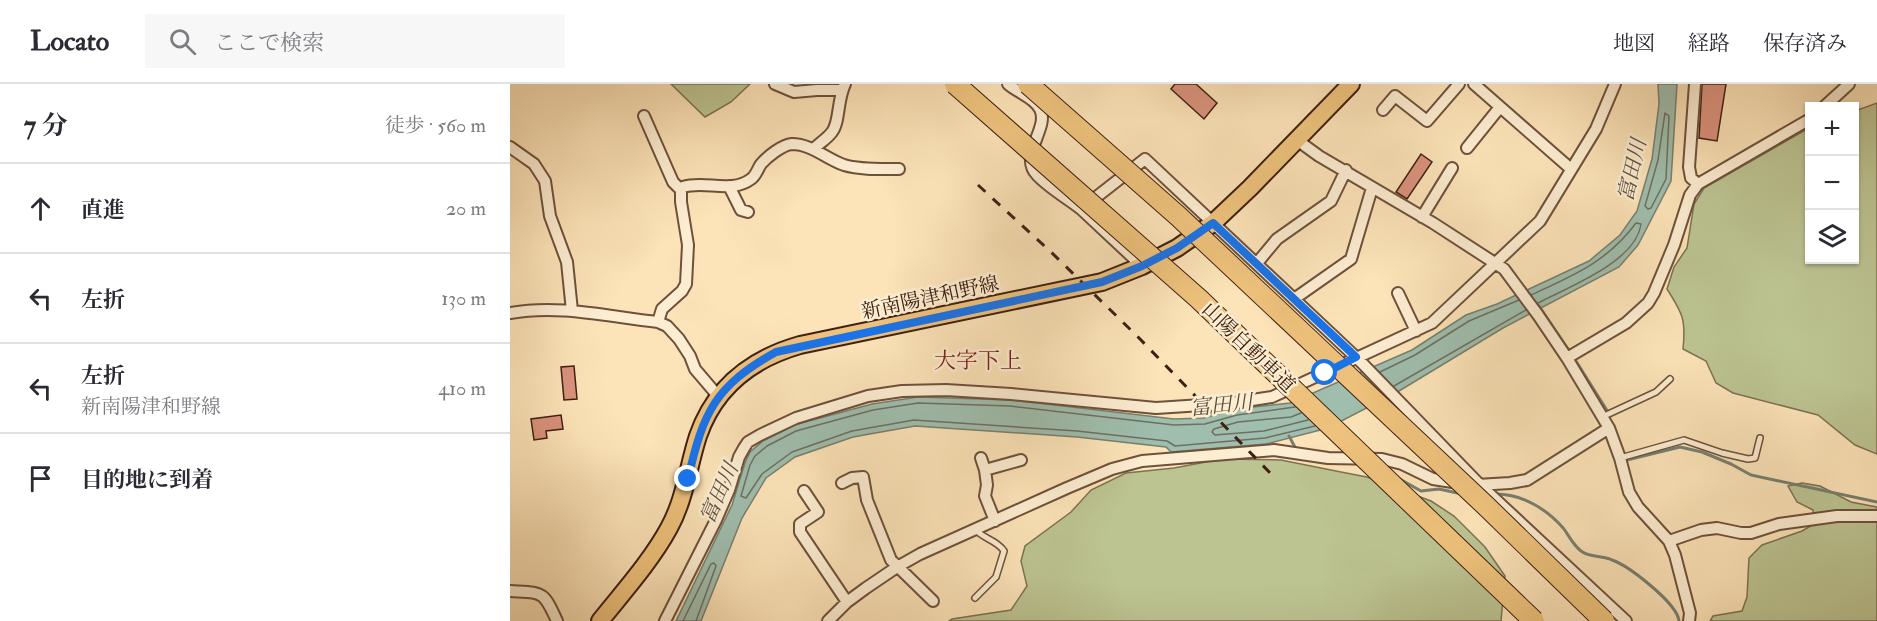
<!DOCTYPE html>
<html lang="ja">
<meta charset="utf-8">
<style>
:root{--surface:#fff;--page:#f7f7f7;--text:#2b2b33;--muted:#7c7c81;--line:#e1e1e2}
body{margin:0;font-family:"IM FELL Double Pica","Noto Serif JP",serif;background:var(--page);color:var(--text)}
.controls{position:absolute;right:18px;top:18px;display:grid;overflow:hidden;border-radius:0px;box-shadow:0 2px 4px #0004}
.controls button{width:54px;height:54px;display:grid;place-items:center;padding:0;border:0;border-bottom:2px solid var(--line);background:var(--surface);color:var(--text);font:30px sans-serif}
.stop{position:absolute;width:18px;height:18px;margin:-14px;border:4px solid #1a73e8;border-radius:50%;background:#fff}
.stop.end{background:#1a73e8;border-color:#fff;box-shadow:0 2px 6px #0008}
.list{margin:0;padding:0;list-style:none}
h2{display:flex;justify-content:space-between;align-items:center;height:78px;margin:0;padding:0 24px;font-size:26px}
h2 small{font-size:20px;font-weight:400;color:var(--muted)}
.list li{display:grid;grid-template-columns:39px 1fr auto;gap:18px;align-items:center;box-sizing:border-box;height:90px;padding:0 24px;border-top:2px solid var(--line)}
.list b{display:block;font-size:22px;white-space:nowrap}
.list p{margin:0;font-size:20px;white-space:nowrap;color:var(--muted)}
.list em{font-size:20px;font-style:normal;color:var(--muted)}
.icon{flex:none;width:33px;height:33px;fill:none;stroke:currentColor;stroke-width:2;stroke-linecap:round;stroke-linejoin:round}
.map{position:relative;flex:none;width:1367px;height:537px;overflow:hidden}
header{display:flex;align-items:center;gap:36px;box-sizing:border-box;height:84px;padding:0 30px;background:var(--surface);border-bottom:2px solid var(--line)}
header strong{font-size:28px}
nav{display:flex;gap:33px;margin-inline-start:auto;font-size:21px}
.search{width:420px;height:54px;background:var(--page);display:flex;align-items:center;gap:15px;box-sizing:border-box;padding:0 21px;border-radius:0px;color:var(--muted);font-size:22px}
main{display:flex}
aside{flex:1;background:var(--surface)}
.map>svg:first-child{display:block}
</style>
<header>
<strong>Locato</strong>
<div class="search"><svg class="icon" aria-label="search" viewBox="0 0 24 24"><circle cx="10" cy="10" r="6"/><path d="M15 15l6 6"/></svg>ここで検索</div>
<nav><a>地図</a><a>経路</a><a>保存済み</a></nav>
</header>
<main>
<aside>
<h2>7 分<small>徒歩 · 560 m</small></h2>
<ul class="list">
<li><svg class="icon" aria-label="ahead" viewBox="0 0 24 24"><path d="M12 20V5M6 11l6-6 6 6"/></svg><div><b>直進</b></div><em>20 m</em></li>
<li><svg class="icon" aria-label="left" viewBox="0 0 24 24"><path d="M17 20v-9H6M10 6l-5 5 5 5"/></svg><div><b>左折</b></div><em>130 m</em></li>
<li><svg class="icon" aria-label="left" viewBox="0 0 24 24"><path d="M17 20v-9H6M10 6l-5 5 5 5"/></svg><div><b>左折</b><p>新南陽津和野線</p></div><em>410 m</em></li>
<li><svg class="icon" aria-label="arrive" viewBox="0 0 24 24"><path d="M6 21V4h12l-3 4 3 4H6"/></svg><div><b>目的地に到着</b></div></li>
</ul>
</aside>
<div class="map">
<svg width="1367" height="537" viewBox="0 0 1367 537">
<rect width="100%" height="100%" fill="#fce3b8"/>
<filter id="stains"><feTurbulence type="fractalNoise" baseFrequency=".00333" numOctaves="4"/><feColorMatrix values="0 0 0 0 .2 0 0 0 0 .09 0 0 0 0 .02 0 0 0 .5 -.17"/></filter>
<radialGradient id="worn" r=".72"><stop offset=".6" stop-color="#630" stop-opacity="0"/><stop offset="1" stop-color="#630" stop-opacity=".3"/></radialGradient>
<path fill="#bcc492" stroke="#7d7252" stroke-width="1.5" d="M161 0H240L221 18 195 33Z
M1367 19V370L1345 361 1308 331 1223 309 1206 299 1196 277 1173 265C1176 236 1173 230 1157 205L1164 183 1177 164 1184 120 1194 104 1299 44 1300 176H1344L1345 27Z
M712 375 771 376 831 388 857 393 921 417 944 432 975 463 995 492 991 537H439L442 535 501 526 517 502 511 477 515 462 561 428 581 406 616 389 664 384Z
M1292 399 1310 402 1341 418 1367 423V537H1200L1203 532 1232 527 1237 513 1239 474 1252 461 1292 447 1304 440 1303 426 1287 418 1278 402Z"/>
<path fill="#9fbeae" stroke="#787f70" stroke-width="1.5" d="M1148 0H1167L1161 97 1128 161 1109 183 993 244 889 307 818 344 756 360 661 368 656 363 567 353 405 342 343 353 285 373 256 394 232 434 191 537H166L222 421 235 379 240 368 253 357 284 341 362 320 408 313 501 316 664 335 694 334 725 325 780 319 902 266 956 231 987 220 1079 177 1110 151 1127 127 1142 75 1149 20Z"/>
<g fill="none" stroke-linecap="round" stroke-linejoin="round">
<path stroke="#6e6f60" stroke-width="1.5" d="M1155 29 1159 32 1156 95 1141 124 1138 125 1135 122 1148 76Z
M1021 211C1064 191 1097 178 1126 139L1131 140C1126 178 1058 203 1028 219
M870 288 905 271 959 237 1009 216
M884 302 1016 226
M785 323 727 331 695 340 664 341 500 322 408 319 363 326 286 347 257 362 245 372 240 381 231 412 236 414 252 390 282 368 342 347 404 336 567 347 657 357 665 362 755 354 805 342
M791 329 781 333 728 338 704 345 702 348 705 351 754 347 798 336
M173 537 201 480 204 479 206 482 186 537"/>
<path stroke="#787f70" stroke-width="3" d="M1029 222 1060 268
M1064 274 1098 328
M779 352 787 367
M1117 376 1170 363 1192 368 1221 380 1241 391 1367 418
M888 394 911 407 929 405 952 410
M986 410C1012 410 1037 425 1054 445 1059 452 1063 461 1071 467 1080 474 1092 471 1102 476 1119 482 1167 519 1169 537"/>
</g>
<path fill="#da927d" stroke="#3e2013" stroke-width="1.5" d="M665 0H686L707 19 694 35 661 5Z
M1192 0H1216L1207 57 1189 54Z
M911 70 922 78 897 115 886 108Z
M64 282 67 315 54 316 51 283Z
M51 331 53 345 36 347 37 354 24 356 21 335Z"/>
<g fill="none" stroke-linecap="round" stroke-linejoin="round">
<g stroke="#6e513c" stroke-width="8">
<path id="lane" d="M1092 333 1146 308 1160 295
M1110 374 1174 356 1212 369 1238 375 1245 374 1250 354
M465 514 486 493 494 467C487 456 473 455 465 445"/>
</g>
<g stroke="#6e513c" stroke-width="14">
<path id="street" d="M265 0 284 8 307 6H332
M498 0C508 9 524 13 530 25 540 44 508 71 527 91 539 104 557 114 571 125L635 75 851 278 970 401 1116 537
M964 0 1061 85
M1185 0 1179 83 1181 94 1188 100
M1315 22 1339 0
M873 26 885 12 917 37 949 0
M134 32 163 98 171 106V118L178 161 176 200 172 207 152 225 148 238
M787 56 809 72 923 139 994 185 1028 231 1057 274 1099 344 1110 374 1119 408 1128 423 1159 457 1165 471 1180 529 1179 537
M0 63 24 80 35 97 40 132 57 178 62 227
M957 64 990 23
M304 65C309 59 317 55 322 48 330 38 327 16 335 0
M219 102 231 126 238 128
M171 106 173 103C195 96 221 110 241 95 246 92 248 84 251 80 258 72 272 61 282 60 301 60 317 75 334 81 351 86 371 85 389 85
M571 125 632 182
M912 133 942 84
M747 179 767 155 821 117 836 86
M888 209 906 247
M784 215 841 175 862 104
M0 229C50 220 99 233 148 238L157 242 169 255 180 272 185 285 208 312
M1057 274 1116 239 1138 219 1144 209 1164 161 1180 111 1188 100 1300 35
M471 374 475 386 511 376
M475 386 477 401 475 412 485 437
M332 399 342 394 353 393 357 416 381 476 423 517
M967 401 1000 399 1017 396 1099 344
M294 407 308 428 290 440V448L337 518
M1159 457 1191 446 1207 444 1231 449H1241L1269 440 1327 432H1367
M0 507C33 509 33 506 47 537
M155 537 206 436 219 406 229 373 234 364 238 358 250 351 286 334 358 312 392 307 436 306 501 310 646 324 723 319 762 313 922 239 1030 137 1086 45 1105 0
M318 537 337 518 356 504 387 483 410 470 557 404 602 385 632 377 764 366 818 374 872 375 892 380 923 395 949 399"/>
</g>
<g stroke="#3e2013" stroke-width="20">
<path id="primary" d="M90 537C114 507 141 477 159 444 175 415 178 383 188 352 205 303 241 275 290 261L592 198 632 182 667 164 703 139 740 104 841 0"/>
</g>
<use href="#lane" stroke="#fdedd1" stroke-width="5"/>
<use href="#street" stroke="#fdedd1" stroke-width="10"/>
<use href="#primary" stroke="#eec27c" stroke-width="16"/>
<path stroke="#3e2013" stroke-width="3" stroke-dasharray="10 10" stroke-linecap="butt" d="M468 101 541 168 628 253 765 394"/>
<g stroke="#3e2013" stroke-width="22" stroke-linecap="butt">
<path id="highway-bridge" d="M445 0 689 215 1024 537
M518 0 668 132 975 421 1094 537"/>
</g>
<use href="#highway-bridge" stroke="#eec27c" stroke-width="20"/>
</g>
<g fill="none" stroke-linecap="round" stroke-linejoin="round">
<path stroke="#1a73e8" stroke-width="8" d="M178 395C193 328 205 302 266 268L592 198 632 182 667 164 703 139 846 273 815 289"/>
</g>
<g text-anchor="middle" stroke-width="5" stroke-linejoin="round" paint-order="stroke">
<g font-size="20" fill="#3e2013" stroke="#fdedd1">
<text transform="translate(420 213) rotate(-12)" y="7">新南陽津和野線</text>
<text transform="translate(739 263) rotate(44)" y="7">山陽自動車道</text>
</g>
<g font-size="21" font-style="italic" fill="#5b4f42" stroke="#fdedd1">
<text transform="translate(1122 86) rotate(-77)" y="7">富田川</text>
<text transform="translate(711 321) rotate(-6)" y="7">富田川</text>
<text transform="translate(209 409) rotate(-66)" y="7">富田川</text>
</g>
<g font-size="22" fill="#7a1f14" stroke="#fdedd1">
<text x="468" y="284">大字下上</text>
</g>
</g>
<rect width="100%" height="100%" filter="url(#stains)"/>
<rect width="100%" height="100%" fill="url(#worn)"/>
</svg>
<div class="controls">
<button>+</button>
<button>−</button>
<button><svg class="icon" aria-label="layers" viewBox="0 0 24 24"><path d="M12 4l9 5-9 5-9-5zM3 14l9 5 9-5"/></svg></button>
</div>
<div class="stop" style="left:815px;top:289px"></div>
<div class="stop end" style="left:178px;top:395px"></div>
</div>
</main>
